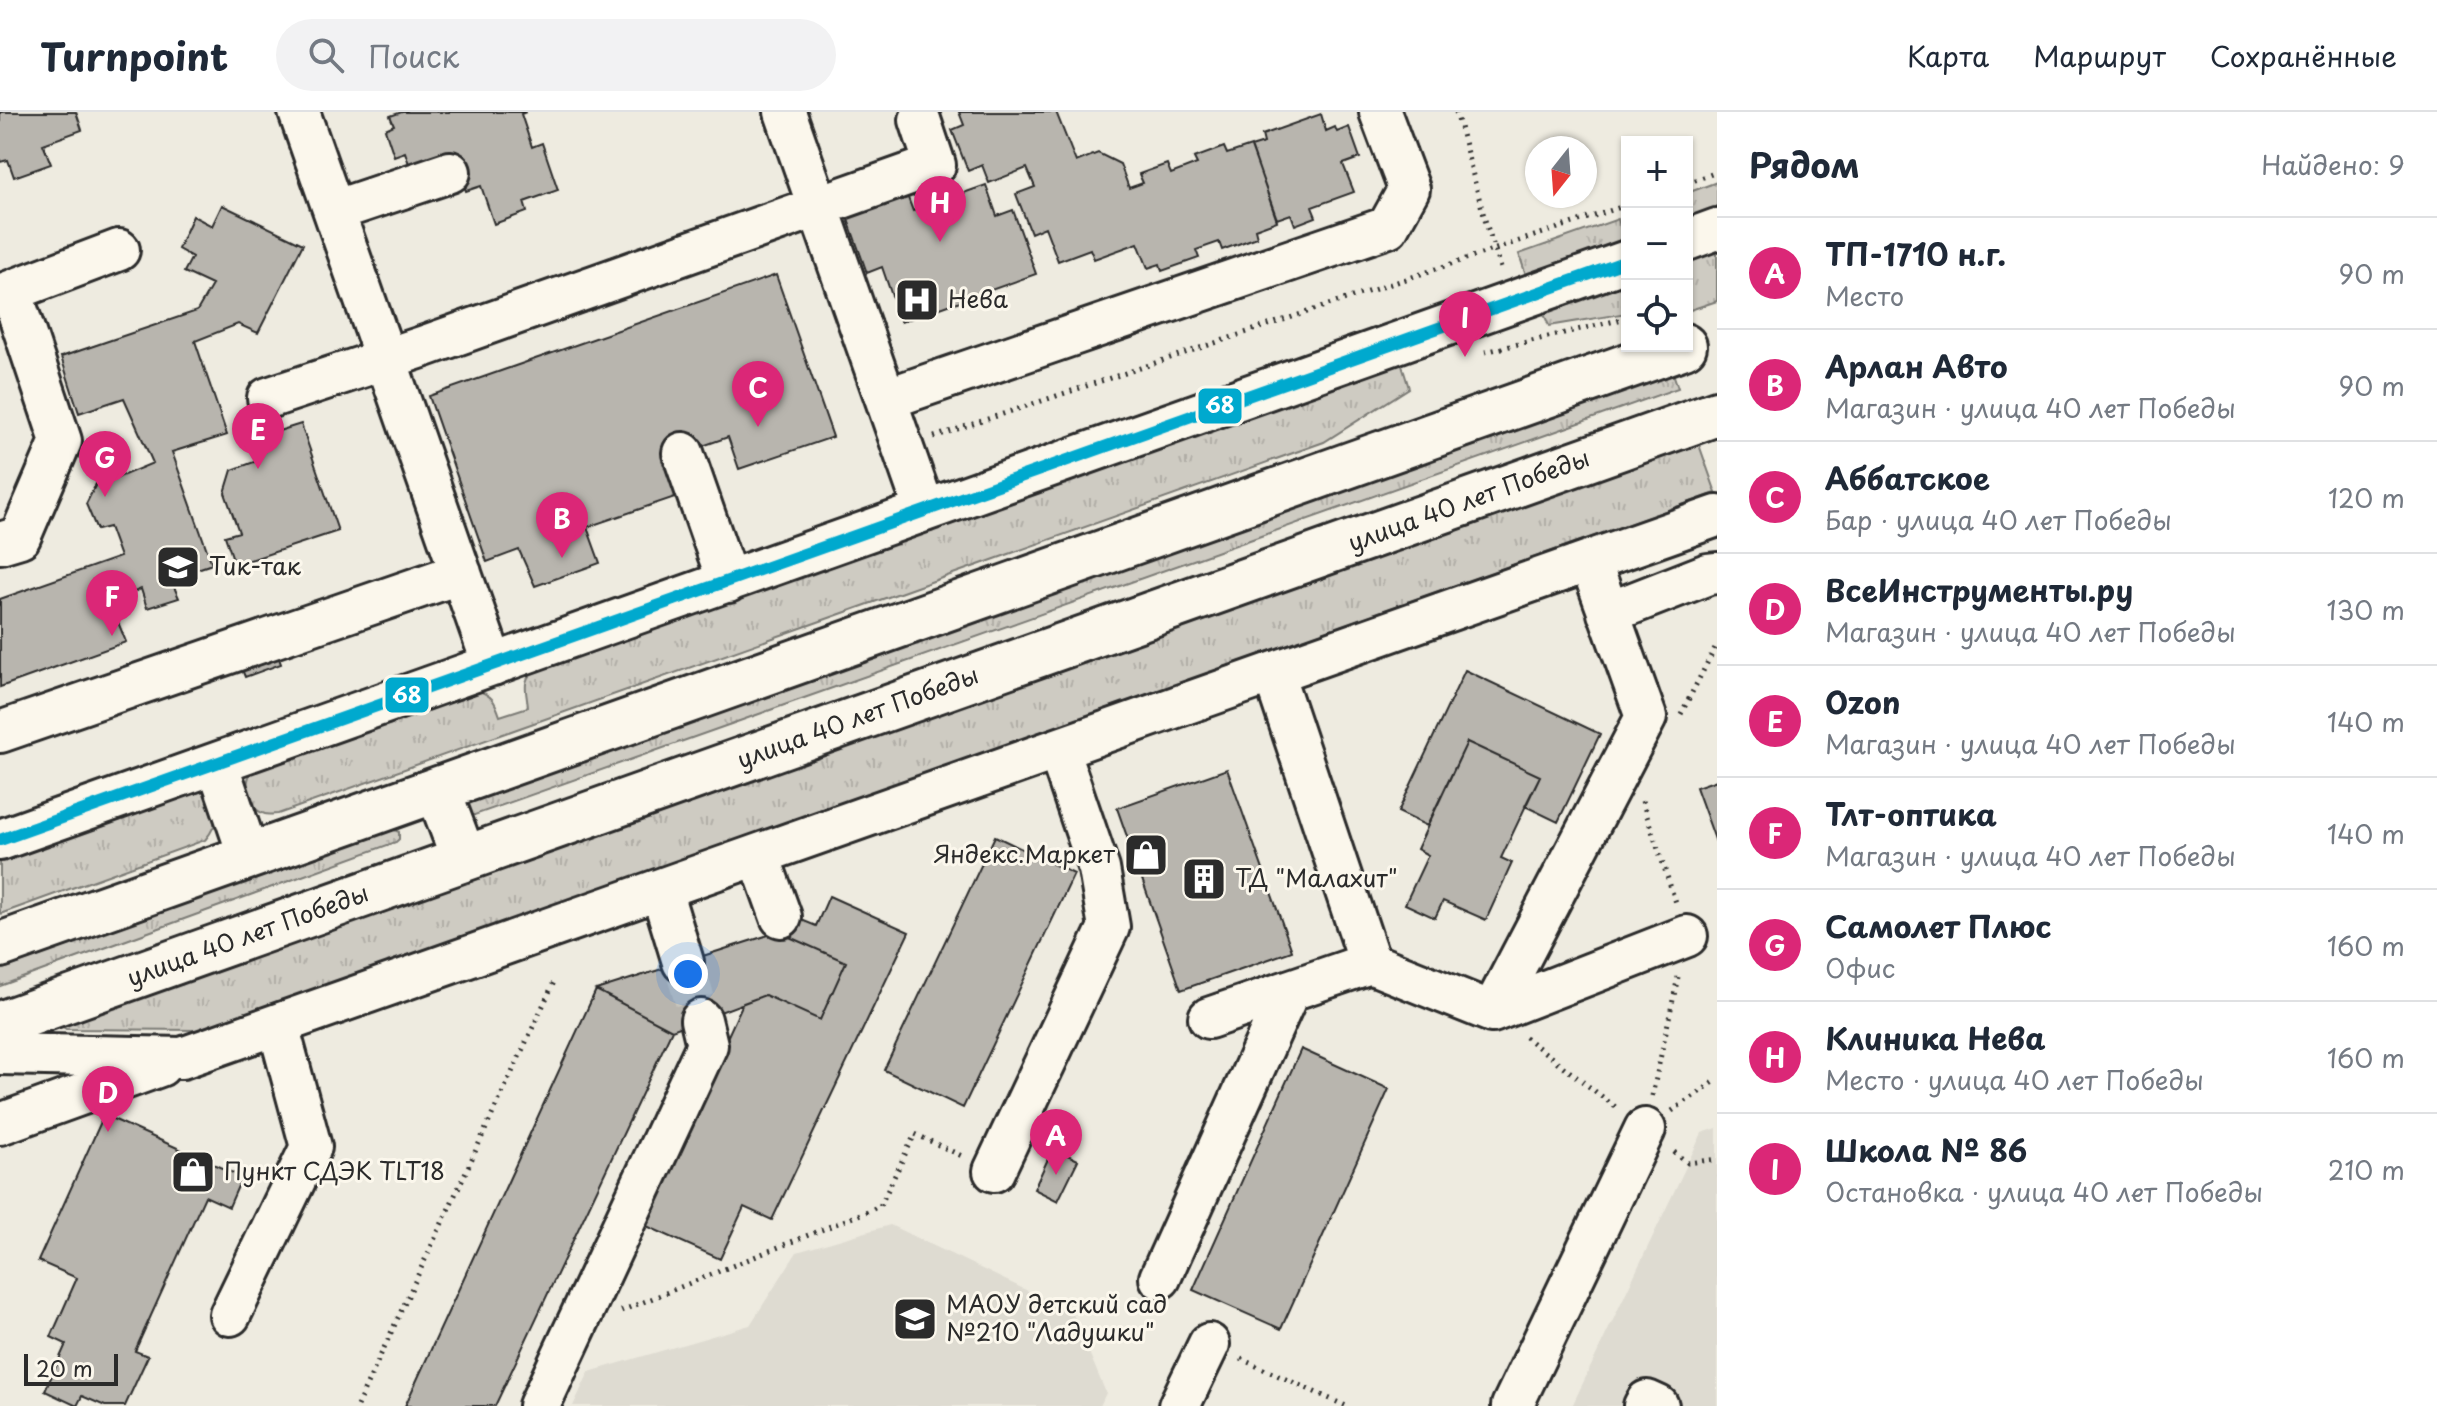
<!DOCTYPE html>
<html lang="ru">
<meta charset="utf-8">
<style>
:root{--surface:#fff;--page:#f2f2f3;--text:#1f2937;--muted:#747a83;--line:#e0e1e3;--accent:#db2777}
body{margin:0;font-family:"Playpen Sans",sans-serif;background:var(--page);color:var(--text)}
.controls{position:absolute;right:24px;top:24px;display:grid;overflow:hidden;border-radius:0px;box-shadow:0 2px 6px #0004}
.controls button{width:72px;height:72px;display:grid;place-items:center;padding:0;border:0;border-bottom:2px solid var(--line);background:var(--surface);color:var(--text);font:40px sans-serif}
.compass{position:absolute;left:1525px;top:24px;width:72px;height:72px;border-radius:50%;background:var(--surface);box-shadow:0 2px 6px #0004;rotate:197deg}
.scale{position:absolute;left:24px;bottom:20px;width:94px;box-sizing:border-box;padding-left:8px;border:4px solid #2b2b2b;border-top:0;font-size:22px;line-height:28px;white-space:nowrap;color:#2b2b2b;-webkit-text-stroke:6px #fbf7ec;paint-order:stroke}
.you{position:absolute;left:688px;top:862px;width:28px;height:28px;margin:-20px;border:6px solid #fff;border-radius:50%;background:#1a73e8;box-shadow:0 0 0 12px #1a73e833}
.badge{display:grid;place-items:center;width:52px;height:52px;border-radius:50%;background:var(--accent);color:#fff;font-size:26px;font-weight:700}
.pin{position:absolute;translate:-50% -66px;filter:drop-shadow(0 2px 4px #0008)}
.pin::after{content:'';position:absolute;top:42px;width:28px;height:24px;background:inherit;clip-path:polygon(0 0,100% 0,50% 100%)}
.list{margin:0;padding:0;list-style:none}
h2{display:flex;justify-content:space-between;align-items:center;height:104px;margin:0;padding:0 32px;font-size:34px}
h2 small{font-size:26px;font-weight:400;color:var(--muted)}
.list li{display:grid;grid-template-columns:52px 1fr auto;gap:24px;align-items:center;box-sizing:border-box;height:112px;padding:0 32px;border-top:2px solid var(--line)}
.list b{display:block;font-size:30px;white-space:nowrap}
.list p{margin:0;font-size:26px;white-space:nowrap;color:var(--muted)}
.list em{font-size:26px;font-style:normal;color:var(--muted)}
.icon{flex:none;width:44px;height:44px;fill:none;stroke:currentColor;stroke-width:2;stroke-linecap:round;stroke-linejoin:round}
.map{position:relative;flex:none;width:1717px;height:1294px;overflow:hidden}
header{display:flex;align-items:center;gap:48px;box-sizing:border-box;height:112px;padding:0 40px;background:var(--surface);border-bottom:2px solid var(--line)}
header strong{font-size:38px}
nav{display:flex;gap:44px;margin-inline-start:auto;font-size:28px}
.search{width:560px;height:72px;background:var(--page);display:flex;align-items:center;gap:20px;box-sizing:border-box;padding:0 28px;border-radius:44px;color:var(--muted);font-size:30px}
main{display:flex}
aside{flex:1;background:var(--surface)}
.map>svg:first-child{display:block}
</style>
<header>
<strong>Turnpoint</strong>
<div class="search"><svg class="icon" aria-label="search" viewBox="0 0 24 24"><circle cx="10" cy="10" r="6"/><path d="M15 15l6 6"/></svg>Поиск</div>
<nav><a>Карта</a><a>Маршрут</a><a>Сохранённые</a></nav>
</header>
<main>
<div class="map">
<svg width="1717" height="1294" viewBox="0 0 1717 1294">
<defs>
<pattern id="grass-tufts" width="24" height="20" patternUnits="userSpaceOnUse" patternTransform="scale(2)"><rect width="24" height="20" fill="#cecbc2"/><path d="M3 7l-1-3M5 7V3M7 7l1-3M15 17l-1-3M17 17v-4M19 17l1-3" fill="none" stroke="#b1aea7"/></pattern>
</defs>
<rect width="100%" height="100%" fill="#eeebe0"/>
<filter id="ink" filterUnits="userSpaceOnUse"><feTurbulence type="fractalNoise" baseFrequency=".0125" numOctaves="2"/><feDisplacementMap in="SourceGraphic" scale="16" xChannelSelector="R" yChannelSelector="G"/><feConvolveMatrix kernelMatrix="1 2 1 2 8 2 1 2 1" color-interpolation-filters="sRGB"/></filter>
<g filter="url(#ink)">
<path fill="#dedbd1" d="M1717 1016V1294H1572L1702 1021Z
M890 1113 1072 1200 1106 1281 1100 1294H573L589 1260 750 1213 797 1140Z"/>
<path fill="url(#grass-tufts)" stroke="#7c7b76" stroke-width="2" d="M1717 70V100L1687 111V81Z
M1618 107 1627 134 1528 169 1519 142Z
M1717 135V189L1687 199V146Z
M1627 166V201L1549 214 1542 197Z
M1401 250 1409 276 1324 330 278 702C274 702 269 703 265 702 244 695 243 668 255 654L476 578C492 583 495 589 500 604L528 595C526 576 521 569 537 555Z
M1673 261 1678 276 466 706 463 692Z
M1697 327 1716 381 200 918 66 917 60 913Z
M192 675C221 683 223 707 205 728L0 802V741Z
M392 717 399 720V727L396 730 0 874V858Z"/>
<path fill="#b8b5ae" stroke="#2b2b2b" stroke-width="2" d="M0 0H76L82 18 43 32 51 52 14 65 8 48 0 50Z
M402 0H526L521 2 532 35 542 31 558 78 524 90 527 100 494 112 481 74 466 79 454 43 411 58 405 40 394 44 385 17 394 13 390 4Z
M959 0H1056L1076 50 1098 41 1120 52 1129 76 1143 71 1139 62 1167 52 1171 62 1197 52 1194 46 1224 35 1227 42 1251 34 1277 109 1255 117 1257 125 1222 138 1219 130 1196 138 1199 146 1162 159 1160 152 1148 156 1138 131 1094 147 1090 137 1058 149 1045 115 1031 121 1016 82 1035 75 1027 56 989 71 982 53 968 59 952 18 964 13Z
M1321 2 1326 19 1335 15 1337 20 1349 15 1360 46 1343 52 1354 80 1312 95 1316 105 1295 113 1291 102 1277 107 1251 35 1264 31 1262 23Z
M986 73 997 104 1013 98 1036 162 901 210 882 155 867 161 845 99 905 78 913 99Z
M222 93 303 132 258 221 238 212 195 229 227 323 172 340 212 452 170 466 179 486 147 496 141 477 110 490 126 530 0 575V487L120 445 109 415 97 418 86 392 103 358 117 366 153 351 124 286 79 301 61 245 197 199 212 173 184 160 192 145 178 137 193 104 212 114Z
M776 163 833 325 739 357 728 325 665 347 678 384 587 415 600 451 535 474 519 438 487 450 429 284Z
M301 312 338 419 235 453 225 424 239 420 225 381 232 358 257 349 250 328Z
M275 535 281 552 245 565 238 548Z
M1465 558 1600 622 1558 710 1525 694 1540 664 1467 630 1427 714 1398 700Z
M1467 630 1540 664 1501 746 1512 751 1486 808 1443 789 1435 806 1405 792 1428 743 1417 737Z
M1227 657 1292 839 1181 878 1117 696Z
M1717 668V733L1696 675Z
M995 724 1074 762 963 996 884 958Z
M829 784 909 820 772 1108 744 1095 720 1147 642 1112 743 891 765 883 820 908 846 850 778 820 787 802 816 814Z
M778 820 846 850 820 908 765 883 672 918 596 878Z
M596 878 672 918 495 1294H405Z
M1301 937 1389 977 1281 1217 1193 1178Z
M104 1003 242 1065 229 1095 205 1084 135 1239 148 1244 125 1294H105L82 1284 77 1294 45 1279 66 1232 51 1225 77 1166 38 1149Z
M1053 1036 1078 1048 1058 1089 1034 1077Z"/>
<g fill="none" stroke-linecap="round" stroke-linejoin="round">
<path stroke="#c7c5bc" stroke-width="40" stroke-dasharray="40 20" stroke-linecap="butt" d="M683 850 701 908"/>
<g stroke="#2b2b2b" stroke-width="46">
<path id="minor" d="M299 0 493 553
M785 0 925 399
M334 99 450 60
M1687 128 1717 117
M0 183 119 138
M268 286 425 234 935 53 920 8
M886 287 1388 115 1409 77 1380 0
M683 341 728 470
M0 431 20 425 61 329 11 179
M1608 501 1708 462 1717 461
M1273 561 1370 851
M0 620 461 461
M217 651 249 745
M0 728 1627 149
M759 744 781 805
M661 778 683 850
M1492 900 1646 605 1590 449
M1209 906 1370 851 1492 900 1687 824
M0 942 182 946 1717 404
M0 1012 160 954
M994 1059 1109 815 1099 757 1058 637
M1160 1166 1289 879
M230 1203 311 1035 278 913
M539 1294 707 933 701 908
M1179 1294 1209 1232
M1512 1294 1645 1017
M1644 1294 1647 1289 1658 1294"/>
</g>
<g stroke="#2b2b2b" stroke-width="50">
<path id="major" d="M438 678 464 747
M0 833 1684 234
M0 912 1717 301"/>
</g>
<path stroke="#2b2b2b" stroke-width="5" stroke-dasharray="2 6" stroke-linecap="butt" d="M1456 0 1485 108 1502 159
M1687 71 1717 60
M1485 240 1627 206
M934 325 1627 93
M1681 602 1717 532
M1642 689 1677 794
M1525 925 1618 997
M1652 984 1678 865
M1672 999 1717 968
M1674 1040 1688 1051 1717 1047
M621 1199 880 1094 915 1022 964 1045
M1241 1247 1346 1294
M357 1294 554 870"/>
<use href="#minor" stroke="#fbf7ec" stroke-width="40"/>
<use href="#major" stroke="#fbf7ec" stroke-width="44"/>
<g stroke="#fbf7ec" stroke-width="18">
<path id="bus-1" d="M0 728 1627 149"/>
</g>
<use href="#bus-1" stroke="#00a9ce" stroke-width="12"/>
</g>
</g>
<defs>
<g id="hospital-square" transform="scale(2.3)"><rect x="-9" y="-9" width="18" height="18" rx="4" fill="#2b2b2b" stroke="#fbf7ec"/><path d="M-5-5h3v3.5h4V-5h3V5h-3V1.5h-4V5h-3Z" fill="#fff"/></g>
<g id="school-square" transform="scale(2.3)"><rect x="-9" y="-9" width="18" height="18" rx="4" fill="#2b2b2b" stroke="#fbf7ec"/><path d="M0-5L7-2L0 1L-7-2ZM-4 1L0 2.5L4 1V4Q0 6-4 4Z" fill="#fff"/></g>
<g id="shop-square" transform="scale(2.3)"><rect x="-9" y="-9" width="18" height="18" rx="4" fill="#2b2b2b" stroke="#fbf7ec"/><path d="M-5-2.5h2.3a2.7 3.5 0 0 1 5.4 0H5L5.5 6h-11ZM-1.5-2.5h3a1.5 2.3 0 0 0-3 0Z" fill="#fff"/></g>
<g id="building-square" transform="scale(2.3)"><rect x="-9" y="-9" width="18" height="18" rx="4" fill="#2b2b2b" stroke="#fbf7ec"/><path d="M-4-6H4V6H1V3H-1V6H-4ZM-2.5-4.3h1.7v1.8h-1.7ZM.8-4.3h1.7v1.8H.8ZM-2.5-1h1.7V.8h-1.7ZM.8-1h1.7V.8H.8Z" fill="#fff"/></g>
</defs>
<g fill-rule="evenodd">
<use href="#hospital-square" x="917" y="188"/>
<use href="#school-square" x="178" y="455"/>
<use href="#shop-square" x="1146" y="743"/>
<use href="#building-square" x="1204" y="767"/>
<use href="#shop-square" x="193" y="1060"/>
<use href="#school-square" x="915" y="1207"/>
</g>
<g text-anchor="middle" stroke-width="6" stroke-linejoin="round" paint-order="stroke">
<g font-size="24" fill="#2b2b2b" stroke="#fbf7ec" text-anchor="start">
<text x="948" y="196">Нева</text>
<text x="209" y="463">Тик-так</text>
<text x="1115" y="751" text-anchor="end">Яндекс.Маркет</text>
<text x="1235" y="775">ТД "Малахит"</text>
<text x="224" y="1068">Пункт СДЭК TLT18</text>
<text x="946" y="1201">МАОУ детский сад<tspan x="946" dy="28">№210 "Ладушки"</tspan></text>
</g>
<g font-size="24" fill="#2b2b2b" stroke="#fbf7ec">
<text transform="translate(1469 389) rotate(-20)" y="8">улица 40 лет Победы</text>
<text transform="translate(858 606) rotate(-20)" y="8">улица 40 лет Победы</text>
<text transform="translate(248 824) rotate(-20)" y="8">улица 40 лет Победы</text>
</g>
</g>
<g stroke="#fbf7ec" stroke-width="3">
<rect x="1197" y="275" width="46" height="38" rx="8" fill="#00a9ce"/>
<rect x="384" y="564" width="46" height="38" rx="8" fill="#00a9ce"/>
</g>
<g font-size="22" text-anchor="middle" font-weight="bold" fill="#fff">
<text x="1220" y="301">68</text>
<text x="407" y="591">68</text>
</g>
</svg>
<div class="controls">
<button>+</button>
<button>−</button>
<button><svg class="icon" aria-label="locate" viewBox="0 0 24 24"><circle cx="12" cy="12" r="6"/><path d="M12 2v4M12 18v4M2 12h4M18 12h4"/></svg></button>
</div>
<svg class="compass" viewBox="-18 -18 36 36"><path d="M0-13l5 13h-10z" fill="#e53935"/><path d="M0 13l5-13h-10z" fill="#747a83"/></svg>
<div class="scale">20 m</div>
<div class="you"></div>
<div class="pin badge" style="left:1056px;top:1063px">A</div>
<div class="pin badge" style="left:562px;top:446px">B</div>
<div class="pin badge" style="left:758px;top:315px">C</div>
<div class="pin badge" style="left:108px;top:1020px">D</div>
<div class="pin badge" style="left:258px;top:357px">E</div>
<div class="pin badge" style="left:112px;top:524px">F</div>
<div class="pin badge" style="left:105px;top:385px">G</div>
<div class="pin badge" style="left:940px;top:130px">H</div>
<div class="pin badge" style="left:1465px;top:245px">I</div>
</div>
<aside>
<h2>Рядом<small>Найдено: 9</small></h2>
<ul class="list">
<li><span class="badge">A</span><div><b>ТП-1710 н.г.</b><p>Место</p></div><em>90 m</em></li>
<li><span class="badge">B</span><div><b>Арлан Авто</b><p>Магазин · улица 40 лет Победы</p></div><em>90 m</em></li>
<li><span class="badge">C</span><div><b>Аббатское</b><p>Бар · улица 40 лет Победы</p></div><em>120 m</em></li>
<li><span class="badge">D</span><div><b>ВсеИнструменты.ру</b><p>Магазин · улица 40 лет Победы</p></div><em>130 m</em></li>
<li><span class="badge">E</span><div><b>Ozon</b><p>Магазин · улица 40 лет Победы</p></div><em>140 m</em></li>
<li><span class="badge">F</span><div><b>Тлт-оптика</b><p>Магазин · улица 40 лет Победы</p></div><em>140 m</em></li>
<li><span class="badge">G</span><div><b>Самолет Плюс</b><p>Офис</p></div><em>160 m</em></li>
<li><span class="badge">H</span><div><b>Клиника Нева</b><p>Место · улица 40 лет Победы</p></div><em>160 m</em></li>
<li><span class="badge">I</span><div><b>Школа № 86</b><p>Остановка · улица 40 лет Победы</p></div><em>210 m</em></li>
</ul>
</aside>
</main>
